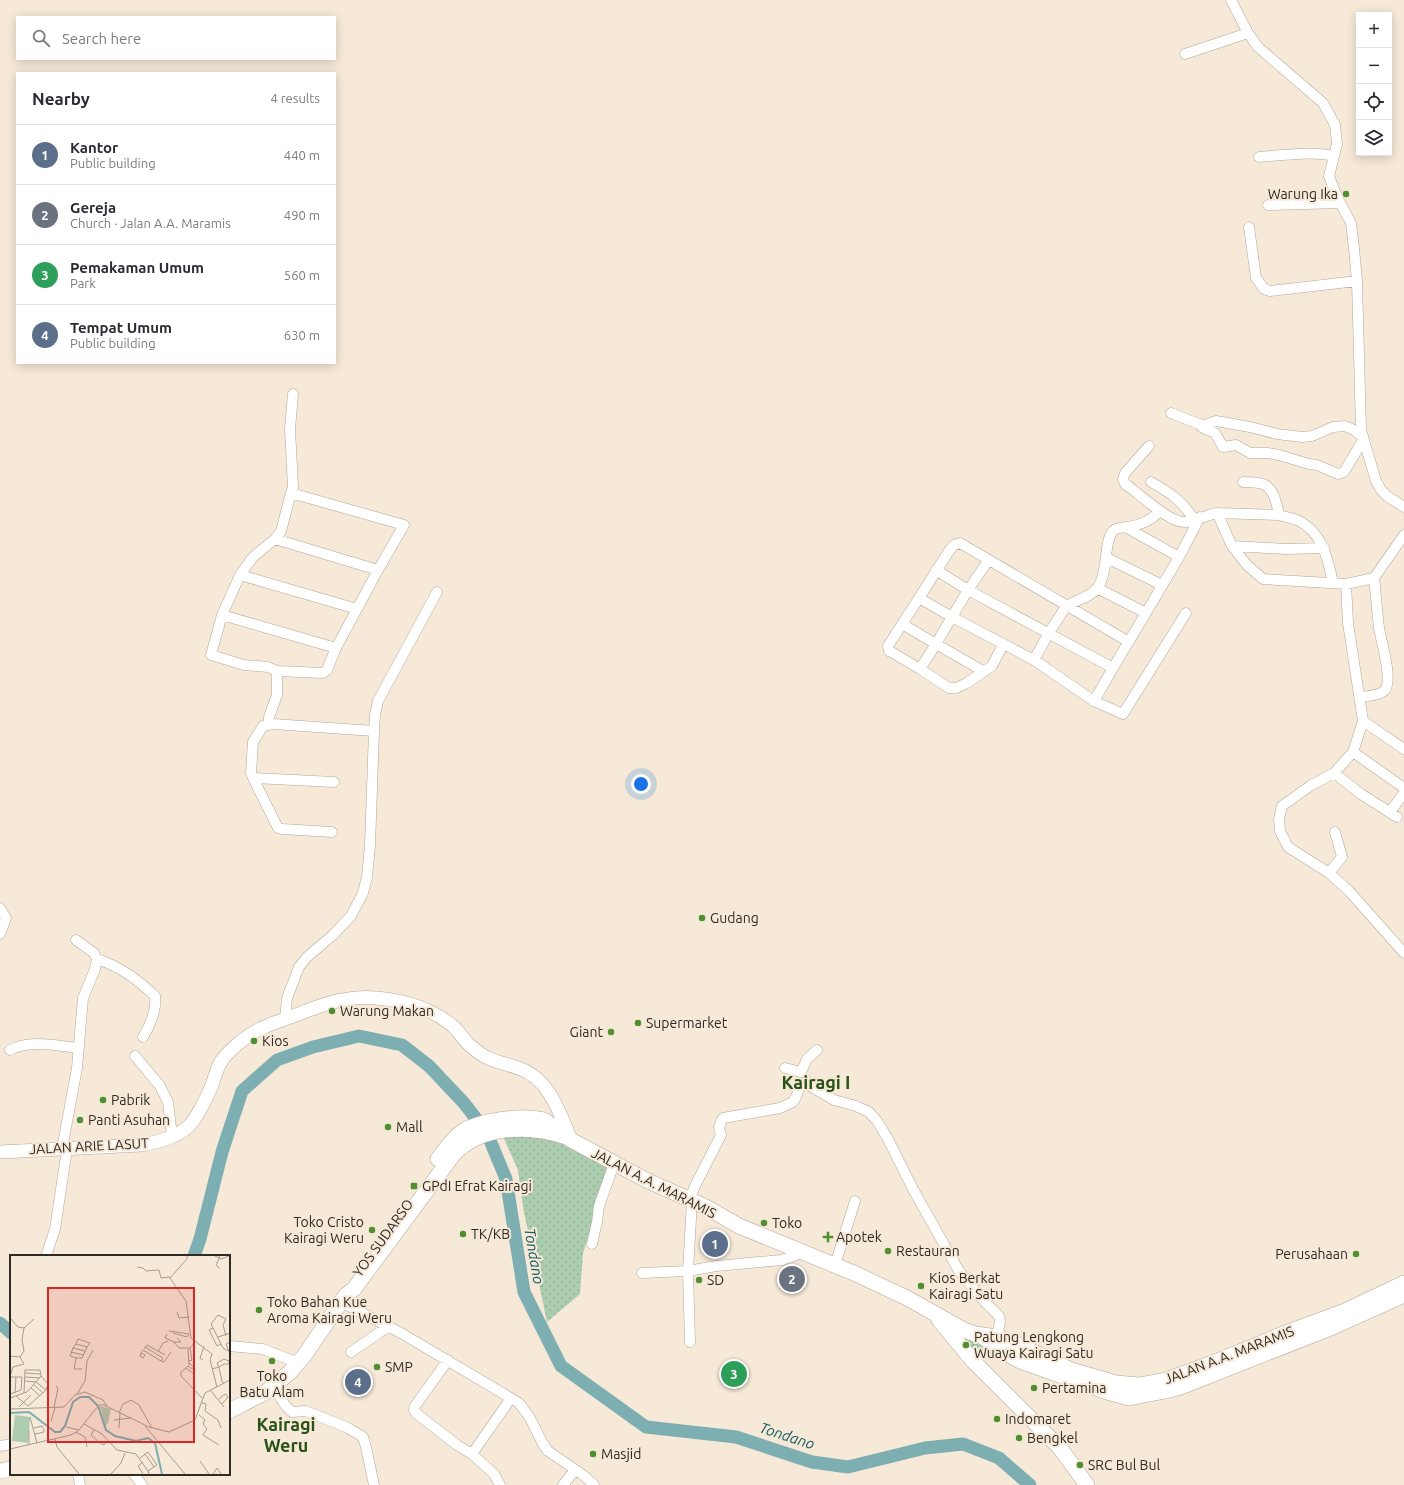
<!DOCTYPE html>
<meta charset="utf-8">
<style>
:root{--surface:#fff;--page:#f2f2f3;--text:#2b2b33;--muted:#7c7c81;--line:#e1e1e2;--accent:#508f30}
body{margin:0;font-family:Ubuntu,sans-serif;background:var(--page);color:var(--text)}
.controls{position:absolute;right:12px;top:12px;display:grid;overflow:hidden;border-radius:0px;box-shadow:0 2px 10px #0003}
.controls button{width:36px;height:36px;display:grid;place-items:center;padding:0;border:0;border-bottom:1px solid var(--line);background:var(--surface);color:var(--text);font:20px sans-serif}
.you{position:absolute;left:641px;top:784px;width:14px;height:14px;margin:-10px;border:3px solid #fff;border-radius:50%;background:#1a73e8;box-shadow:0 0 0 6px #1a73e833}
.badge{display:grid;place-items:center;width:26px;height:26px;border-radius:50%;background:var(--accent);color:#fff;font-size:13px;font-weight:700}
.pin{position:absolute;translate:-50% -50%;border:2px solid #fff;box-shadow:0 1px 4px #0006}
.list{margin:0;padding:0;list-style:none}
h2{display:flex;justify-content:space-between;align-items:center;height:52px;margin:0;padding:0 16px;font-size:17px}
h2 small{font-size:13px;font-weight:400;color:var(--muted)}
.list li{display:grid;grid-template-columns:26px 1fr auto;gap:12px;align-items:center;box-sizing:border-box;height:60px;padding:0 16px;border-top:1px solid var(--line)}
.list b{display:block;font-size:15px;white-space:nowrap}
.list p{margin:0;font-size:13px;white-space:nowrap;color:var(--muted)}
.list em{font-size:13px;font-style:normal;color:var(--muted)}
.icon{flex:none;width:22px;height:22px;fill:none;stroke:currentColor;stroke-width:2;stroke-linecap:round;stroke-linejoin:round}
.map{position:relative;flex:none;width:1404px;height:1485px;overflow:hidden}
.search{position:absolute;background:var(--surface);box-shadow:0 2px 10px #0003;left:16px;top:16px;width:320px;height:44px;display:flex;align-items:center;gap:10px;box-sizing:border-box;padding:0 14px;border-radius:0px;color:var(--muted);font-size:15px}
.panel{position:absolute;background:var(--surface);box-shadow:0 2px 10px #0003;left:16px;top:72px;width:320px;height:292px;border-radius:0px}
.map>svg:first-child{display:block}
</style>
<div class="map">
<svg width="1404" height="1485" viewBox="0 0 1404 1485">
<defs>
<pattern id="grass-dots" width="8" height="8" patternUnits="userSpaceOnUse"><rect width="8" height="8" fill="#acccaf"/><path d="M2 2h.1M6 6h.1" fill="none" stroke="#94af96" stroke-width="1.8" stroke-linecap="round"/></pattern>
<pattern id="park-crowns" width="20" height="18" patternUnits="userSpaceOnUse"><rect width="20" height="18" fill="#acccaf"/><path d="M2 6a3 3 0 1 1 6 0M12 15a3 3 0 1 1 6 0" fill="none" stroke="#94af96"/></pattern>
</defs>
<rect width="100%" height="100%" fill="#f6e9d8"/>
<path fill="url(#grass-dots)" d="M543 1133 612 1163 583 1253 580 1294 547 1322 523 1207 518 1170 502 1134Z"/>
<path fill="url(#park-crowns)" d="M954 1337 981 1338 988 1343 977 1353 973 1359Z"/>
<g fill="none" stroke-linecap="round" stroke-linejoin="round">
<path stroke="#7caeb2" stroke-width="13" d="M194 1256 200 1239 222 1152 242 1091 277 1060 313 1047 359 1036 402 1045 429 1066 464 1103 487 1133 506 1179 524 1292 561 1366 646 1427 736 1437 812 1462 848 1467 925 1448 963 1444 999 1458 1030 1485
M0 1323 11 1333"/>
<g stroke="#b3a797" stroke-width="11">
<path id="minor" d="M1231 0 1248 33 1258 47 1323 103 1335 125 1337 144 1329 176 1337 197 1351 223 1354 248 1357 281 1361 430 1376 481 1381 490 1387 496 1404 507
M1185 54 1248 33
M1259 157C1284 155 1310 151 1334 156
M1268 205 1340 203
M1249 227 1256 278 1264 289 1270 291 1357 281
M1171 413 1199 424 1205 425 1216 421 1250 427 1277 434 1302 437 1312 436 1333 427 1345 426 1354 430 1363 437
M1199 424 1203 428 1215 433 1223 447 1236 445 1250 453H1268L1279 455 1309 464 1317 465 1338 474 1344 472 1363 440
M1149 446 1125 473 1123 479 1125 484C1139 493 1168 522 1184 522 1194 522 1206 515 1217 513L1232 546 1247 565 1263 579 1346 584 1374 578 1404 535
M1151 482C1169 492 1183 501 1194 520
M291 493 293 487 290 429 293 394
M1217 513 1279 515C1277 505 1274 488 1263 484 1257 482 1249 482 1243 482
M1279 515C1285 517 1292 518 1297 520 1322 531 1328 559 1333 583
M1127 528 1179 557
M275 539 281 531 291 493 404 525 378 570
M1232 546 1286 549 1324 548
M1107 558 1162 585
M240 575 253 557 275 539 378 570 336 648 327 670 323 673 277 671
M1346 584 1348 623 1363 721 1353 752
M1097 588 1146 613 1113 668
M919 598 949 551 954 545 960 543 1129 642
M1146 613 1179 557 1200 517
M222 615 336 648
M902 624 936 644 920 669 893 653 889 651 888 646 919 598 952 617 1034 660 1094 701 1113 668 968 590 936 570
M1034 660C1042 645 1050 630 1060 616 1062 613 1064 608 1067 606 1076 599 1091 598 1098 587 1109 572 1103 539 1114 530 1118 527 1123 528 1128 527 1141 525 1151 521 1160 511
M920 669 949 688H956L967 683 992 666 1003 645
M983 671 936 644 968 590 988 561
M1360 697C1366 696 1379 696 1384 691 1394 682 1381 641 1379 628 1377 611 1376 595 1374 578
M1094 701 1123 714 1186 613
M1363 721 1404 749
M268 725 269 717 277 695V671L268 667 244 665 211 655 222 615 240 575 357 609
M1334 773 1310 786 1282 806 1279 819 1280 831 1288 847 1329 873 1349 891 1404 953
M253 778 278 828 282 829 332 832
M334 782 253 778 251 773 253 742 263 726 273 724 374 731
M1390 812 1404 793
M1397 817 1361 794 1334 773 1353 752 1404 788
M1329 873 1342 857 1335 832
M0 908 6 918 0 934
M97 959C121 967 137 979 155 996 157 1009 150 1026 143 1037
M285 1019 287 998 299 967 307 957 333 935 351 916 363 893 367 877 370 846 374 731 375 715 378 701 437 592
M10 1050C30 1039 57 1046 79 1048
M135 1056 160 1086 168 1102 172 1136
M785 1068 801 1072 807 1059 817 1050
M62 1149 77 1068 83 998 95 969 97 959 94 953 76 940
M689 1200 696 1184 721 1135 719 1127 723 1118 780 1108 793 1102 796 1097 799 1089 807 1081 810 1086 834 1100 856 1106 869 1112 877 1121 888 1139 914 1191 959 1271 984 1301 999 1316 1000 1321 997 1337 999 1343
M592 1244 597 1222 599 1206 614 1164
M46 1256 55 1229 67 1149
M835 1265 855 1201
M642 1273 688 1271 716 1266 782 1260 802 1253
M341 1302 401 1333 519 1403 530 1418 543 1444 548 1451 583 1475 594 1485
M690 1342 688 1271 692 1201
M229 1346 263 1349 298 1363
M351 1352 389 1326
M448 1360 415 1406 414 1410 417 1414 457 1445 472 1454 494 1474 500 1485
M274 1387 285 1405 292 1412 306 1411 348 1428 363 1437 366 1447 374 1485
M0 1446 11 1444
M472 1454 511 1398
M78 1474 80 1485
M134 1474 142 1485
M563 1485 575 1470"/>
</g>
<g stroke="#b3a797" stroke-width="14">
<path id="major" d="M0 1152 141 1145C158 1142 175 1138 188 1127 196 1120 208 1095 212 1085 216 1073 219 1061 228 1053 237 1044 249 1034 260 1029 269 1024 280 1021 291 1017 307 1011 324 1003 342 1000 369 994 406 1000 431 1012 439 1016 449 1022 456 1029 461 1035 465 1042 472 1047 490 1063 499 1061 521 1069 550 1080 560 1114 571 1140"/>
</g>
<g stroke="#b3a797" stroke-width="16">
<path id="highway" d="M438 1159C446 1149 452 1138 463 1131 480 1121 520 1115 539 1119 547 1120 553 1127 559 1133
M939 1320 973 1361 1060 1448 1087 1485
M982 1336 1000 1350 1020 1361 1107 1392 1129 1398 1170 1390 1183 1386 1333 1327 1404 1295
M229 1411 266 1392 290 1372 304 1356 343 1299 347 1294 354 1289 453 1155C482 1124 530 1125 567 1137L571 1140 646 1180 706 1207 739 1226 856 1274 907 1298 964 1330 975 1334 997 1337 1012 1342 1071 1370 1116 1383 1139 1385 1166 1380 1220 1360 1288 1332 1345 1311 1404 1283
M0 1471 11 1469"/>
</g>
<use href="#minor" stroke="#fff" stroke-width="10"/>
<use href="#major" stroke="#fff" stroke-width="13"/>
<use href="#highway" stroke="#fff" stroke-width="15"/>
</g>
<g fill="#508f30" stroke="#f6e9d8" stroke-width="1.5">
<circle cx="1346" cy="194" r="4"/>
<circle cx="702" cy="918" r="4"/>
<circle cx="332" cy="1011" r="4"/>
<circle cx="638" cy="1023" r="4"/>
<circle cx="611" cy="1032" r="4"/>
<circle cx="254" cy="1041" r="4"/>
<circle cx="103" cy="1100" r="4"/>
<circle cx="80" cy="1120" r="4"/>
<circle cx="388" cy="1127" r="4"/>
<rect x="410" y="1182" width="8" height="8" rx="2"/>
<circle cx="764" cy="1223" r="4"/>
<circle cx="372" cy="1230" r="4"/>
<circle cx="463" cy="1234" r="4"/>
<path d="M826 1231h4v4h4v4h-4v4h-4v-4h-4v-4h4z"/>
<circle cx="888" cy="1251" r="4"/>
<circle cx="1356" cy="1254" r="4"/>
<circle cx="699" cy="1280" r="4"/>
<circle cx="921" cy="1286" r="4"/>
<circle cx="259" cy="1310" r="4"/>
<circle cx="966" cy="1345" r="4"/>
<circle cx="272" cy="1361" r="4"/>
<circle cx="377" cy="1367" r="4"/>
<circle cx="1034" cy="1388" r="4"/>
<circle cx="997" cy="1419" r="4"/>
<circle cx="1019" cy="1438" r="4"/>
<circle cx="593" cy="1454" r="4"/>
<circle cx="1080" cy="1465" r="4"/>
</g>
<g text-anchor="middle" stroke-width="4" stroke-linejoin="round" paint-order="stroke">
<g font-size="14" fill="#2f2b24" stroke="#f6e9d8" text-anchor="start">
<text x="1338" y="199" text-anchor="end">Warung Ika</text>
<text x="710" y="923">Gudang</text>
<text x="340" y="1016">Warung Makan</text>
<text x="646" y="1028">Supermarket</text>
<text x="603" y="1037" text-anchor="end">Giant</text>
<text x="262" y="1046">Kios</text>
<text x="111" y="1105">Pabrik</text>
<text x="88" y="1125">Panti Asuhan</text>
<text x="396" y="1132">Mall</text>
<text x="422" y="1191">GPdI Efrat Kairagi</text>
<text x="364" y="1227" text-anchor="end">Toko Cristo<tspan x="364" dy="16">Kairagi Weru</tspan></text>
<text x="772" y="1228">Toko</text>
<text x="471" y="1239">TK/KB</text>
<text x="836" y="1242">Apotek</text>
<text x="896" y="1256">Restauran</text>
<text x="1348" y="1259" text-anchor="end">Perusahaan</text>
<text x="929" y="1283">Kios Berkat<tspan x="929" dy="16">Kairagi Satu</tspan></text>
<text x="707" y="1285">SD</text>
<text x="267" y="1307">Toko Bahan Kue<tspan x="267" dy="16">Aroma Kairagi Weru</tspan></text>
<text x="974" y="1342">Patung Lengkong<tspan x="974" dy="16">Wuaya Kairagi Satu</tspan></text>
<text x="385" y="1372">SMP</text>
<text x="272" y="1381" text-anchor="middle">Toko<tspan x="272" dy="16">Batu Alam</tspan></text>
<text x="1042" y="1393">Pertamina</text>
<text x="1005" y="1424">Indomaret</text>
<text x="1027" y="1443">Bengkel</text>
<text x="601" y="1459">Masjid</text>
<text x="1088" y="1470">SRC Bul Bul</text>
</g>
<g font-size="14" fill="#2f2b24" stroke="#f6e9d8">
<text transform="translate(89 1146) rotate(-3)" y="5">JALAN ARIE LASUT</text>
<text transform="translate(654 1183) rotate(27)" y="5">JALAN A.A. MARAMIS</text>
<text transform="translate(383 1238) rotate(-54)" y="5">YOS SUDARSO</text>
<text transform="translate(1229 1355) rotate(-21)" y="5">JALAN A.A. MARAMIS</text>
</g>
<g font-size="15" font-style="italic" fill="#155c61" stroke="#f6e9d8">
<text transform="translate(534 1256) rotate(80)" y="5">Tondano</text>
<text transform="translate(787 1436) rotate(18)" y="5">Tondano</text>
</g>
<g font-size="18" font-weight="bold" fill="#2a5216" stroke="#f6e9d8">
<text x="816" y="1089">Kairagi I</text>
<text x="286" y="1431">Kairagi<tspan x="286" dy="21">Weru</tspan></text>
</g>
</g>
<g transform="translate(10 1255)">
<rect width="220" height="220" fill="#f6e9d8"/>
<path d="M90 151 101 154 98 168 95 171Z" fill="#acccaf"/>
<path d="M5 160 20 162 18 188 2 186Z" fill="#acccaf"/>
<path fill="none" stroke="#7caeb2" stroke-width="2" d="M0 158 19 157 45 177H50L55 171 63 147 70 142H79L88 151 96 175 105 181 126 186 138 183 145 188 152 219"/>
<path fill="none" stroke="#a69d90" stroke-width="1" d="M177 1V4L160 23 176 46 181 83 202 99 200 105 207 132M205 1 211 4 219 1M127 12 133 13 136 16 149 15 151 23 160 22M210 14 206 10 210 1M167 57 169 63 179 62M1 64 8 72 14 73M203 73 199 75 207 91 211 89M159 76 179 79M163 78 177 82 179 79M157 79 155 83 164 87 169 93H180L185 87M216 81 213 70 216 64 208 60 201 69 213 93 220 97M208 82 220 78M164 87H171L167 83M66 89 68 84 80 88 77 92M63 93 66 89 77 92 72 103H66M134 94 137 90 155 100M178 94 179 110M219 96 216 89 220 87M61 97 73 100M148 97 153 88 158 86M131 98 133 95 151 106 153 103 135 92M131 98 135 100 133 103 130 101ZM0 101 10 102 14 109 3 112 0 121M10 102 14 96 12 85 14 73 24 64M193 105 190 103 194 91M151 106 154 107 161 97M179 106 182 105 180 93M179 108 185 113 184 115 178 111 176 113 183 118M176 113 171 117V121L192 143M72 114H64L66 103 60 101 63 93 75 96M202 114 209 112 214 109H219V106L214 104 207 108 209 112V113L212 126 214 129M15 118 30 119M0 122H12L11 135 0 139M15 122 30 123M15 126 26 127 36 135M24 130 33 138M21 133 30 141M201 136 214 152M5 138 6 122M67 139 75 126 77 106 83 95M6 141 18 151 36 135 38 129 31 121M0 143 14 138 17 137 31 121 30 115H15L14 138M209 144 215 139 218 142 212 149M192 148 196 149 195 156 208 165 211 173M9 152 21 140M44 153 48 133 46 131M0 154 54 152 65 140 75 137 93 145 97 151M109 158 113 149 121 145 129 150 142 173M189 160 195 165 193 169 197 174 193 180 209 190M20 162 27 188M104 165 121 163M41 166 45 153M74 169 92 179 107 195 126 199 138 216M135 171 175 219M56 172 69 175M24 173 32 171 34 175V177L25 179M109 173 110 158M84 175 81 180 90 188 94 190 97 186M66 177 75 182 77 192M45 184 47 192 69 219M19 190V175M0 194 61 180 68 176 89 150H94L139 172 159 177 185 165 195 138 220 125M135 199 144 212M130 203 138 197 147 210 138 216 139 219M190 206 199 219M133 207 128 211 133 219M101 219 111 208 115 198M203 219 207 213 211 219"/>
<path fill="#d62828" fill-opacity="0.15" stroke="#d62828" stroke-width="2" d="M38 33H184V187H38Z"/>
<rect width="220" height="220" fill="none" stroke="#2f2b24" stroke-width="2"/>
</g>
</svg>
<div class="controls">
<button>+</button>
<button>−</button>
<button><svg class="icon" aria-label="locate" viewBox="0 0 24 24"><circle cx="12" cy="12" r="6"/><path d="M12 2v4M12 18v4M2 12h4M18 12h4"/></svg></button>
<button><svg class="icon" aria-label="layers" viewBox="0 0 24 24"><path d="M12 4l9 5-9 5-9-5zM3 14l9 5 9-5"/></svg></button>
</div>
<div class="you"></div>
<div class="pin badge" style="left:715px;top:1244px;background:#5c6f8a">1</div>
<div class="pin badge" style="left:792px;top:1279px;background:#6b7280">2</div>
<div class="pin badge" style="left:734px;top:1374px;background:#2e9e5b">3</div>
<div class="pin badge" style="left:358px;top:1382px;background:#5c6f8a">4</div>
<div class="search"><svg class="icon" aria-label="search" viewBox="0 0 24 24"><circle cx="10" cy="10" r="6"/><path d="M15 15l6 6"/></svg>Search here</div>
<section class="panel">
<h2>Nearby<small>4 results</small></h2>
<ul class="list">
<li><span class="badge" style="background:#5c6f8a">1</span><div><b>Kantor</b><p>Public building</p></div><em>440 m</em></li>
<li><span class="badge" style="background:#6b7280">2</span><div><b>Gereja</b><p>Church · Jalan A.A. Maramis</p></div><em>490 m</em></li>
<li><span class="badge" style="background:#2e9e5b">3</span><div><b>Pemakaman Umum</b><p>Park</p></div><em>560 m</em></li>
<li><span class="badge" style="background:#5c6f8a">4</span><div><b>Tempat Umum</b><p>Public building</p></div><em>630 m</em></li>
</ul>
</section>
</div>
